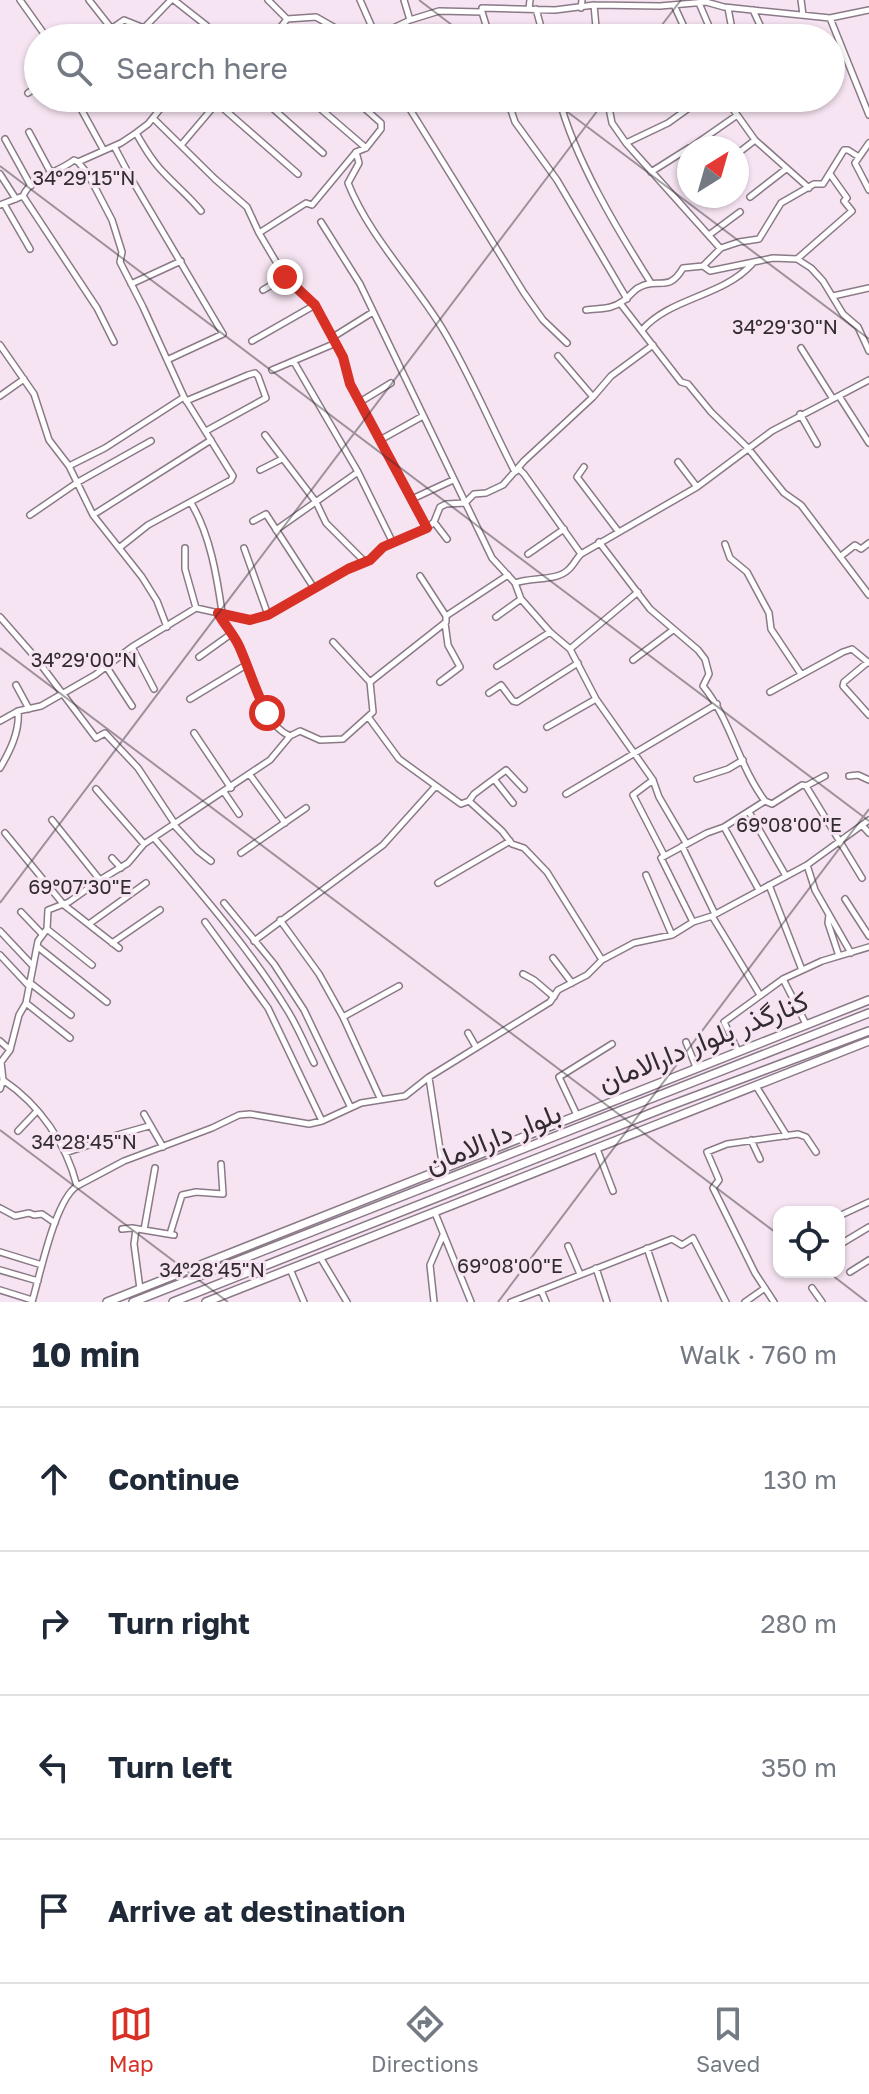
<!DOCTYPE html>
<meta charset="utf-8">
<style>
:root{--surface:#fff;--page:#f6f6f7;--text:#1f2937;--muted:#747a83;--line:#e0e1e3;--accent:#d93025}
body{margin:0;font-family:"Golos Text",Vazirmatn,sans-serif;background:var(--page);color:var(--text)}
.controls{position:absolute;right:24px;bottom:24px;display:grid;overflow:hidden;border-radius:16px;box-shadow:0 2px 6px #0004}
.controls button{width:72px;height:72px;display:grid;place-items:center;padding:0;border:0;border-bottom:2px solid var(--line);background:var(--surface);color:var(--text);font:40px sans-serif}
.compass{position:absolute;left:677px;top:136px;width:72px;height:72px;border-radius:50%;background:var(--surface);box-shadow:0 2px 6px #0004;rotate:37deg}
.stop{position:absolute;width:24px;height:24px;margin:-18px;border:6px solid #d93025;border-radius:50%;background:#fff}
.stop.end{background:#d93025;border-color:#fff;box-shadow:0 2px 8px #0008}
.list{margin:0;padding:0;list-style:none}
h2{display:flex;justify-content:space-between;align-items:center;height:104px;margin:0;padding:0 32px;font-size:34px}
h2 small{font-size:26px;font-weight:400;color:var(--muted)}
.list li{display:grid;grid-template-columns:52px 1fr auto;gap:24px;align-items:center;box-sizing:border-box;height:144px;padding:0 32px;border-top:2px solid var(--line)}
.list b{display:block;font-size:30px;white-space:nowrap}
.list em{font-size:26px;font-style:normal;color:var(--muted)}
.icon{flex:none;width:44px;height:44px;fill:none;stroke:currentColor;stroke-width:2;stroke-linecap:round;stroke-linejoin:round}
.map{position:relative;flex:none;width:869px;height:1302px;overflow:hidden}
.search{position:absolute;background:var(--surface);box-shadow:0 2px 6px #0004;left:24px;right:24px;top:24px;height:88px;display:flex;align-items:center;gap:20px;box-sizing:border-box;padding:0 28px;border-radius:44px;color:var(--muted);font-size:30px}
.sheet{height:680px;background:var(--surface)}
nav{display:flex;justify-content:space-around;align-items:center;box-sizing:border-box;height:112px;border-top:2px solid var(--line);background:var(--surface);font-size:22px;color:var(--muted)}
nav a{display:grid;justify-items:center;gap:4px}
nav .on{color:var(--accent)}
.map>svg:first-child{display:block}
</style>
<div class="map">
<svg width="869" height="1302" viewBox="0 0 869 1302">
<rect width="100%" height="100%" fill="#f6e4f2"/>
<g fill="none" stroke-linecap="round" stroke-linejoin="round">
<g stroke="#8a7a87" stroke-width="8">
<path id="street" d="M20 0 47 38
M89 0 111 28
M174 0 207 26 217 38
M268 0 287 19
M360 0 375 34
M404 0 410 20
M801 0 803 15
M699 3 714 38
M594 5 597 38
M674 5 689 38
M581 8 582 0
M728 8 731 24
M529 9 530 0
M536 9 544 38
M753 10 766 38
M482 12 490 38
M830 18 869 115
M98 38 124 20 144 28 171 0
M283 38 277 32 287 19 316 17 344 33 361 36 387 31 410 20 439 11 482 12V8L555 10 594 5 660 6 706 2 724 7 830 18 869 10
M28 93 38 86
M75 98 103 149
M261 98 323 153
M308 98 366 148
M403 98 524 293 543 320 567 343
M507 98 515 122 557 180 627 299
M559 98C574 158 618 231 651 283
M607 98 612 123 626 143 720 248
M725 98 755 140 809 188
M217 103 298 174
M153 118 215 179 247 207 259 233 285 277 315 305 343 357 350 384 427 528
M29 132 51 173
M136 133C144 147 152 161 163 172 176 186 189 196 201 211
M5 139 31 186
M626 143 668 123 703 98
M869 143 855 163 869 190
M182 144 221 98
M114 146 132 180 223 334 167 360
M690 148 736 116
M356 152 359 163 348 183C369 236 412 279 442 328 469 372 491 426 515 472L519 469 524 474 581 554
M737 154 755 140
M78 162 88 174 112 220 122 252 120 262 143 307 184 397 233 476 231 480 148 525 119 548
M651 172 689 148
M0 174 16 199
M23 196 97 308 114 342
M750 197 786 169
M4 204 30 249
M0 205 23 196C32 176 58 173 74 160L78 162 121 143 136 133 148 124 169 98
M321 222 360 284 492 558 515 583 521 599 550 632 570 649 596 699 653 780 659 797 686 843
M259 233 306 203 312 205 356 152 366 148 381 129V123L353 98
M709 235 740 212
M797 259 852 211 844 201 847 198 830 174
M703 266 710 271 773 258 797 259 811 268 823 281 843 314 858 327 869 351
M131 284 181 261
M263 290 285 277
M833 296 869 288
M620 303 681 382 688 384 711 412 747 447 784 493 801 505 869 595
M586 310C600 308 611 310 623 301 629 297 633 291 638 288 658 276 668 294 683 268L703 266 721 248 739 242 759 239 781 203 814 184H823L844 150H848L859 157
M642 330C671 297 722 297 752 264
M333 337 373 312
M252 341 315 305
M0 345 34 394 49 440 69 466 93 515 142 577 157 601 167 627
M801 348 833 399
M558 356 593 397
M294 362 358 472 393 543
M272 370 336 343
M0 396 24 379
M839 396 869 443
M186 401 248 375 255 373 258 376 266 398 206 431
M360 402 391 383
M800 414 817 444
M265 435 316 502 326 523 365 562
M380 440 423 416
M678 462 697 487
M69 466 105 448 184 397
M584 467 577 477 618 531
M260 470 282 459
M412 499 453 480
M191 503C210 534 217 577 222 612
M30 515 78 482 151 441
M93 515 211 440
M253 521 266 514 314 588
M434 522 447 539
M276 530 358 472
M599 542 650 609 698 650 705 659 709 674 703 686C731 720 739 767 765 801
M725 544 730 558 747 572 769 613 771 629 801 674
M185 548V569L196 608
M244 548 268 615
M528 554 564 529
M841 556 855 545 861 549 869 543
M420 576 446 616
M515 583C532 577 557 581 568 570 573 566 576 559 581 554L697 487 772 431 869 380
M218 613C224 624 233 634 239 645 252 671 261 724 290 736
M0 617 35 657 96 738 105 733 138 768 175 824
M496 617 521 599
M333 642 370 682
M132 647 154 689
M570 649 638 592
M199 657 231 634
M633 660 673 630
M868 662 844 682 843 686 869 715
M106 666 132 706
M497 666 550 632
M440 682 460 667 448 645 445 623
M16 685 29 709
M770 692 843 652 852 649 869 663
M489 693 501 685 513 701 517 702 578 663
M190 699 246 665
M369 718 399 759 461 804 469 801 502 831 512 844 524 848 547 872 602 960
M0 721 18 711 41 706 95 675 132 647 196 608 250 620 268 615 348 569 370 560 383 547 427 528 434 522 440 507 446 504 465 503 474 494 486 493 503 485 524 461 593 397 611 376 653 345
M547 727 596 699
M194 733 231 788
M0 768C10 751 20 731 18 711
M250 775 285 823
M849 776 858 775 869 780
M494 779 513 803
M697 779 728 769 743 760
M653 780 633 795 664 855
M806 786 862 878
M96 789 144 844
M224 792 239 814
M566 794 717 704
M469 801 474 794 506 770 524 789
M749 812 786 876
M52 820 100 880
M174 825 198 851 211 861
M862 825 869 833
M724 827 759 890
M5 833 64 905 119 948
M154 838C200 892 248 947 286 1008 297 1025 305 1045 314 1063
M682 846 715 914
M241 853 306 808
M112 858 121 868
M807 865 815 890 851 953
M646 875 672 935
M438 883 510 841
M769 885 802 970
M845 899 869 936
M224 903 274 964 304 1010 350 1106
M21 912 42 934
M829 915 828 923 839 956
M712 916 760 995
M280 920 319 974 343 1017 380 1098
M205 922 268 1008 322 1121
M693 922 661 858 707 833 724 827 765 801 772 804 802 785 806 786 825 776
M89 924 146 883
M47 929 92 965
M0 931 32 965
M254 941 383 845 435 787
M112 943 160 910
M38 947 107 1002
M0 955 28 985
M553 958 572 983
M523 974 534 980 554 997
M783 979 806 1024
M29 982 71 1015
M26 1003 70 1038
M343 1017 399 986
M468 1033 476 1047
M0 1041 10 1050
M686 1042 696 1067
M738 1051 724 1022 783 979 822 961 869 947
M429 1078 443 1169
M3 1080C40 1105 66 1143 77 1186
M756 1086 787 1136
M0 1089 3 1080 1 1062 10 1050 19 1015 26 1003 38 941 47 929 48 910 69 902 100 880 128 863 144 844 270 760 290 736 300 731 320 740 343 739 373 712 370 682 446 622V616L508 575
M144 1114 163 1147
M577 1115 559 1077 612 1044
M18 1131 37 1111
M110 1137 149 1126
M751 1140 760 1159
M597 1149 613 1191
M65 1153 101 1141
M0 1208 15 1216 29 1213 34 1215 42 1214 55 1223
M435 1213 471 1302
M839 1216 869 1202
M122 1229 132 1228 174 1235
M136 1229 134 1244 140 1289
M144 1230 155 1168
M170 1234 182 1195 196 1192 223 1194 221 1164
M839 1245 869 1227
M568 1246 580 1274
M647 1248 665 1302
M0 1252 42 1265
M320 1257 347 1302
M596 1268 607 1302
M290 1269 304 1302
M0 1270 38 1281
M850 1272 869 1260
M812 1288 822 1302
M0 1290 32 1300
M541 1290 546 1302
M32 1302C40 1275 55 1200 77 1186L124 1161 212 1128 239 1115 250 1114 309 1124 322 1121 361 1103 405 1096 429 1077 550 1002 558 990 587 975 602 960 634 943 672 935 693 922 712 916 807 865 869 820
M434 1302 430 1265 443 1235
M511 1302 672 1239 682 1245 693 1238 726 1302
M745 1302 765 1288
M774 1302 755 1273 713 1188 719 1180 707 1152 727 1144 798 1134 806 1137 816 1152"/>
</g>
<g stroke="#8a7a87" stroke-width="10">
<path id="secondary" d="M107 1302 869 1000
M133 1302 869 1013
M173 1302 669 1106 869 1031
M206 1302 869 1041"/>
</g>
<use href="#street" stroke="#fff" stroke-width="5"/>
<use href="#secondary" stroke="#fff" stroke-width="7"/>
</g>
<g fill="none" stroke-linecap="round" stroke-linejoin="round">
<path stroke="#d93025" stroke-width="10" d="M267 713C256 693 249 668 239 646 234 635 224 624 218 613L250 620 268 615 348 569 370 560 383 547 427 528 350 384 343 357 315 305 285 277"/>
</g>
<path fill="none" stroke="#322c31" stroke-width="2" stroke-opacity="0.45" d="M419 0 469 38M652 38 681 0M549 98 869 339M0 166 869 821M0 648 779 1235M0 903 607 98M0 1130 228 1302M828 1272 867 1302M498 1302 869 809"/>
<g text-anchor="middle" stroke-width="6" stroke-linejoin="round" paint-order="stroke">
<g font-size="28" fill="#322c31" stroke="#f6e4f2">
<text transform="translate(703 1041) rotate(-22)" y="10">کنارگذر بلوار دارالامان</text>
<text transform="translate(493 1138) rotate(-22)" y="10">بلوار دارالامان</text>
</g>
</g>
<g font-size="20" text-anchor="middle" fill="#322c31" stroke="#f6e4f2" stroke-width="6" stroke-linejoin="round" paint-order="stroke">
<text x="84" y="185">34°29'15"N</text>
<text x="785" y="334">34°29'30"N</text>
<text x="84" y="667">34°29'00"N</text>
<text x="789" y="832">69°08'00"E</text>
<text x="80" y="894">69°07'30"E</text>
<text x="84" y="1149">34°28'45"N</text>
<text x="510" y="1273">69°08'00"E</text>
<text x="212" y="1277">34°28'45"N</text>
</g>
</svg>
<div class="controls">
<button><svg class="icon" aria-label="locate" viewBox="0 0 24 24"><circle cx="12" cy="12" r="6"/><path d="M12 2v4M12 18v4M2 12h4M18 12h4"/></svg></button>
</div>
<svg class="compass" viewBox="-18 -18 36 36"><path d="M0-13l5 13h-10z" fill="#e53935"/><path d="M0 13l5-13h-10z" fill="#747a83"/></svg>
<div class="stop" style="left:267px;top:713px"></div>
<div class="stop end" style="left:285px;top:277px"></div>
<div class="search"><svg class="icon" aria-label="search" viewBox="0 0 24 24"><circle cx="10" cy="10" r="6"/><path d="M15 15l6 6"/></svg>Search here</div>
</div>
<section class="sheet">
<h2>10 min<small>Walk · 760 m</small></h2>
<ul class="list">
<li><svg class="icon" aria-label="ahead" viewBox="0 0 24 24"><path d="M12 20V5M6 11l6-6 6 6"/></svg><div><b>Continue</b></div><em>130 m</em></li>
<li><svg class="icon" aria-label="right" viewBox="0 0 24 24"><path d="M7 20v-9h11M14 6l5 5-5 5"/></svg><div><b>Turn right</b></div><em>280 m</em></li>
<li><svg class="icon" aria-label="left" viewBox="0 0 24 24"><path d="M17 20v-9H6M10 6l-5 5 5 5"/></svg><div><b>Turn left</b></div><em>350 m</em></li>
<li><svg class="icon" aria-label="arrive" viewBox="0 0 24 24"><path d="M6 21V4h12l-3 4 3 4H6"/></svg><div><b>Arrive at destination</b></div></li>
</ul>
</section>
<nav>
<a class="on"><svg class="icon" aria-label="map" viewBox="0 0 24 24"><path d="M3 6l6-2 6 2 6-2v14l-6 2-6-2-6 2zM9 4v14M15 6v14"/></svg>Map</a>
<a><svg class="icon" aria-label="directions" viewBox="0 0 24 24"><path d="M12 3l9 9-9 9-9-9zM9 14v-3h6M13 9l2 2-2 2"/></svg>Directions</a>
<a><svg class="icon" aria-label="saved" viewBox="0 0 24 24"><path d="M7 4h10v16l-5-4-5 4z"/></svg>Saved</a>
</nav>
